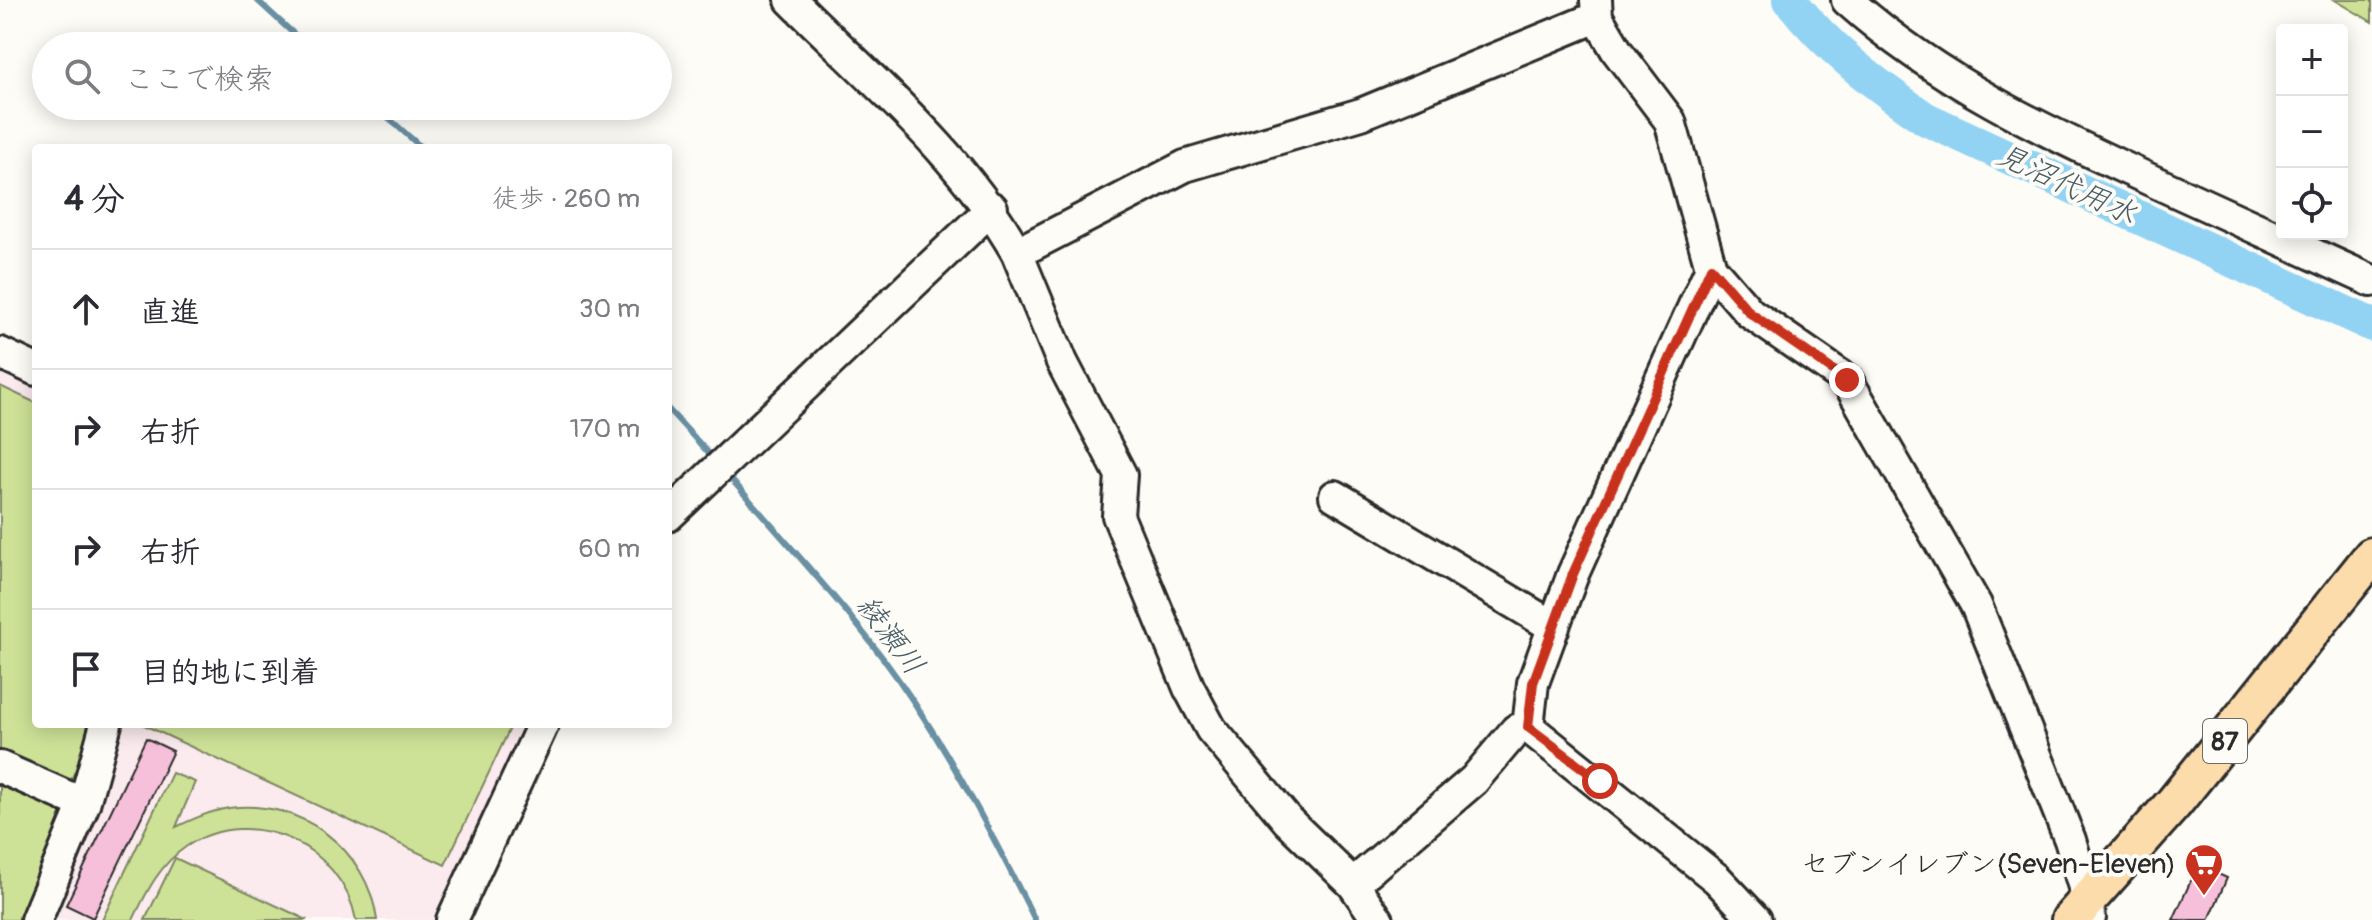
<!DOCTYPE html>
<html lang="ja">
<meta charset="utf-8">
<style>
:root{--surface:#fff;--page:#f2f2f3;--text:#2b2b33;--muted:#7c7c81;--line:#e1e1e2}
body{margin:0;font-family:Pangolin,"Klee One",sans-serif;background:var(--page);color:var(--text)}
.controls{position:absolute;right:24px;top:24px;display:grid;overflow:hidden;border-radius:8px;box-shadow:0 4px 20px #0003}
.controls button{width:72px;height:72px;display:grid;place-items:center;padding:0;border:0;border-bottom:2px solid var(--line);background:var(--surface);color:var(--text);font:40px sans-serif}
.stop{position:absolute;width:24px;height:24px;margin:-18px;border:6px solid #c8321e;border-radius:50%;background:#fff}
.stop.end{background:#c8321e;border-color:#fff;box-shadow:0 2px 8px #0008}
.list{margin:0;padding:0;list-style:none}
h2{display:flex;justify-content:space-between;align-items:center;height:104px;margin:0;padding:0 32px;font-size:34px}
h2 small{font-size:26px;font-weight:400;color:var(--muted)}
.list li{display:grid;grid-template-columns:52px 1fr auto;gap:24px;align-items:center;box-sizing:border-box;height:120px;padding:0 32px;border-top:2px solid var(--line)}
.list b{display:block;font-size:30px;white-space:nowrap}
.list em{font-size:26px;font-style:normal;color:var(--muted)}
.icon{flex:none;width:44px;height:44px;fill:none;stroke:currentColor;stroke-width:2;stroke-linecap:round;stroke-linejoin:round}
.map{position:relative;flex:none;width:2372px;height:920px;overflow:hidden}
.search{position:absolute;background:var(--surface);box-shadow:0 4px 20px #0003;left:32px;top:32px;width:640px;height:88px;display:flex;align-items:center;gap:20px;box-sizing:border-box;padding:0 28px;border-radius:44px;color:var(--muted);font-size:30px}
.panel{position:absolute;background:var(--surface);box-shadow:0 4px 20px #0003;left:32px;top:144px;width:640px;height:584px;border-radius:8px}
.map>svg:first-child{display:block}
</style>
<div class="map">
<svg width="2372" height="920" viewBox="0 0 2372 920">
<rect width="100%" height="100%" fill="#fdfcf7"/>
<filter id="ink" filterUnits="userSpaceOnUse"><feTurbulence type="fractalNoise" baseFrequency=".0125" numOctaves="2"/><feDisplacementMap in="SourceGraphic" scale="16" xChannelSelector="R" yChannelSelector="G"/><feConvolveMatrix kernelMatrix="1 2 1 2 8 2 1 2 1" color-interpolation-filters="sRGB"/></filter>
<g filter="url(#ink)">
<path fill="#fbeaee" d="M0 368 36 385V724H532L439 920H0Z"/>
<path fill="#cde297" stroke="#7c8661" stroke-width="2" d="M2335 0H2372V22Z
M0 386 36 403V724H98L66 790 0 759Z
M142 724H512L445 865Z
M172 773 195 782 176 827C193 819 210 811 229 808 300 798 368 849 377 920H356C342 846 252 803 187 846 159 865 147 891 133 920H102Z
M0 778 78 814 28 920H0Z
M175 858 307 920H145Z"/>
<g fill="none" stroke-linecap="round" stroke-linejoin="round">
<path stroke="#6990a3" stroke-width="6" d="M257 0 307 46
M375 106 422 148
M668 409 714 459
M727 474C790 548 859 619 913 701 959 770 998 846 1035 920"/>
<path stroke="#92d3f3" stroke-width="34" d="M1790 0C1828 49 1875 84 1926 119L2372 325"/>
</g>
<path fill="#f6c0da" stroke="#2b2b2b" stroke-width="2" d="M146 738 173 751 93 918 66 905Z
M2198 865 2227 878 2209 920H2173Z"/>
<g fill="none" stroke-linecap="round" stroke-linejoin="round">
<g stroke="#2b2b2b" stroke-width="36">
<path id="minor" d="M791 0C870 79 962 155 1017 253L1185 166 1361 114 1597 17
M1596 0 1597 17 1617 51 1670 121 1711 268 1750 313 1847 380 1976 605 2070 840 2088 901 2090 918
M1847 0C1939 82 2044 131 2155 182 2228 215 2300 248 2372 281
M1017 253 1062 362 1121 475 1118 516 1189 688 1211 729 1288 821 1353 884 1378 920
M0 353 36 370
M1335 496 1554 627
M668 516 992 208
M1528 727 1533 683 1573 574 1711 268
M0 767 84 804
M1353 884 1474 780 1516 730 1528 727 1717 879 1756 920
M36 920 84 804 106 724
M452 920 543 724"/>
</g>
<g stroke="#2b2b2b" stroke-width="42">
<path id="major" d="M2070 920 2174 803 2372 556"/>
</g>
<use href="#minor" stroke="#fdfcf7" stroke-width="30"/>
<use href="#major" stroke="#fddcac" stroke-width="36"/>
</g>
</g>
<g fill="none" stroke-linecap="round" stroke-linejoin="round" filter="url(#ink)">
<path stroke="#c8321e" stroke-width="10" d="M1600 781 1528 727 1533 683 1573 574 1711 268 1750 313 1847 380"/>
</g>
<defs>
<g id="supermarket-pin" transform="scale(2)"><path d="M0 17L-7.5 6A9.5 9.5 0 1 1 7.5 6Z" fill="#c8321e" stroke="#fdfcf7"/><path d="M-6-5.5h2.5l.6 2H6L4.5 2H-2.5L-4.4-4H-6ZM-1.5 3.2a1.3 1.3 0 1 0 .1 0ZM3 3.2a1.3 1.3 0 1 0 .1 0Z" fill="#fff"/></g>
</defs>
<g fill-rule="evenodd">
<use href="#supermarket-pin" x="2204" y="863"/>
</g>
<g text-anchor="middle" stroke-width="8" stroke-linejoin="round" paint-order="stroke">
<rect fill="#fdfcf7" stroke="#6a6a68" stroke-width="2" x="2203" y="719" width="44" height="44" rx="6"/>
<g font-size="26" font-weight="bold" fill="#2b2b2b">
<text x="2225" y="750">87</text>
</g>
<g font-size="28" fill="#2b2b2b" stroke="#fdfcf7" text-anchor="end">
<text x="2176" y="873">セブンイレブン(Seven-Eleven)</text>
</g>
<g font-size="30" font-style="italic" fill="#4a5d67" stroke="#fdfcf7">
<text transform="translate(2067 184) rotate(25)" y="10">見沼代用水</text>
<text transform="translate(891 635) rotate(53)" y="10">綾瀬川</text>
</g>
</g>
</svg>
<div class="controls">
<button>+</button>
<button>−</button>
<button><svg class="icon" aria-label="locate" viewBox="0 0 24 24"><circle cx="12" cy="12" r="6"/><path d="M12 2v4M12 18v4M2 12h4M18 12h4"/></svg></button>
</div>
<div class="stop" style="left:1600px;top:781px"></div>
<div class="stop end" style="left:1847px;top:380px"></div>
<div class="search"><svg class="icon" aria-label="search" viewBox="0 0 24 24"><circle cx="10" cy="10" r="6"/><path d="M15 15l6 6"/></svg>ここで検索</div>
<section class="panel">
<h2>4 分<small>徒歩 · 260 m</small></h2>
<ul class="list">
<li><svg class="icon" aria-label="ahead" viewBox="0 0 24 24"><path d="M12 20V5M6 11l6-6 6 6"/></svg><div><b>直進</b></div><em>30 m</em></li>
<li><svg class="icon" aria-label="right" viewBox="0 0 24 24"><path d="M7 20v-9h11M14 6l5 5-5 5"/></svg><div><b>右折</b></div><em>170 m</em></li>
<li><svg class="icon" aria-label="right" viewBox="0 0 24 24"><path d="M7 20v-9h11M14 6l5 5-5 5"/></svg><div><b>右折</b></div><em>60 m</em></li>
<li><svg class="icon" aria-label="arrive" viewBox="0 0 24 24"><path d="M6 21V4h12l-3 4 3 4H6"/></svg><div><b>目的地に到着</b></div></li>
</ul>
</section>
</div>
